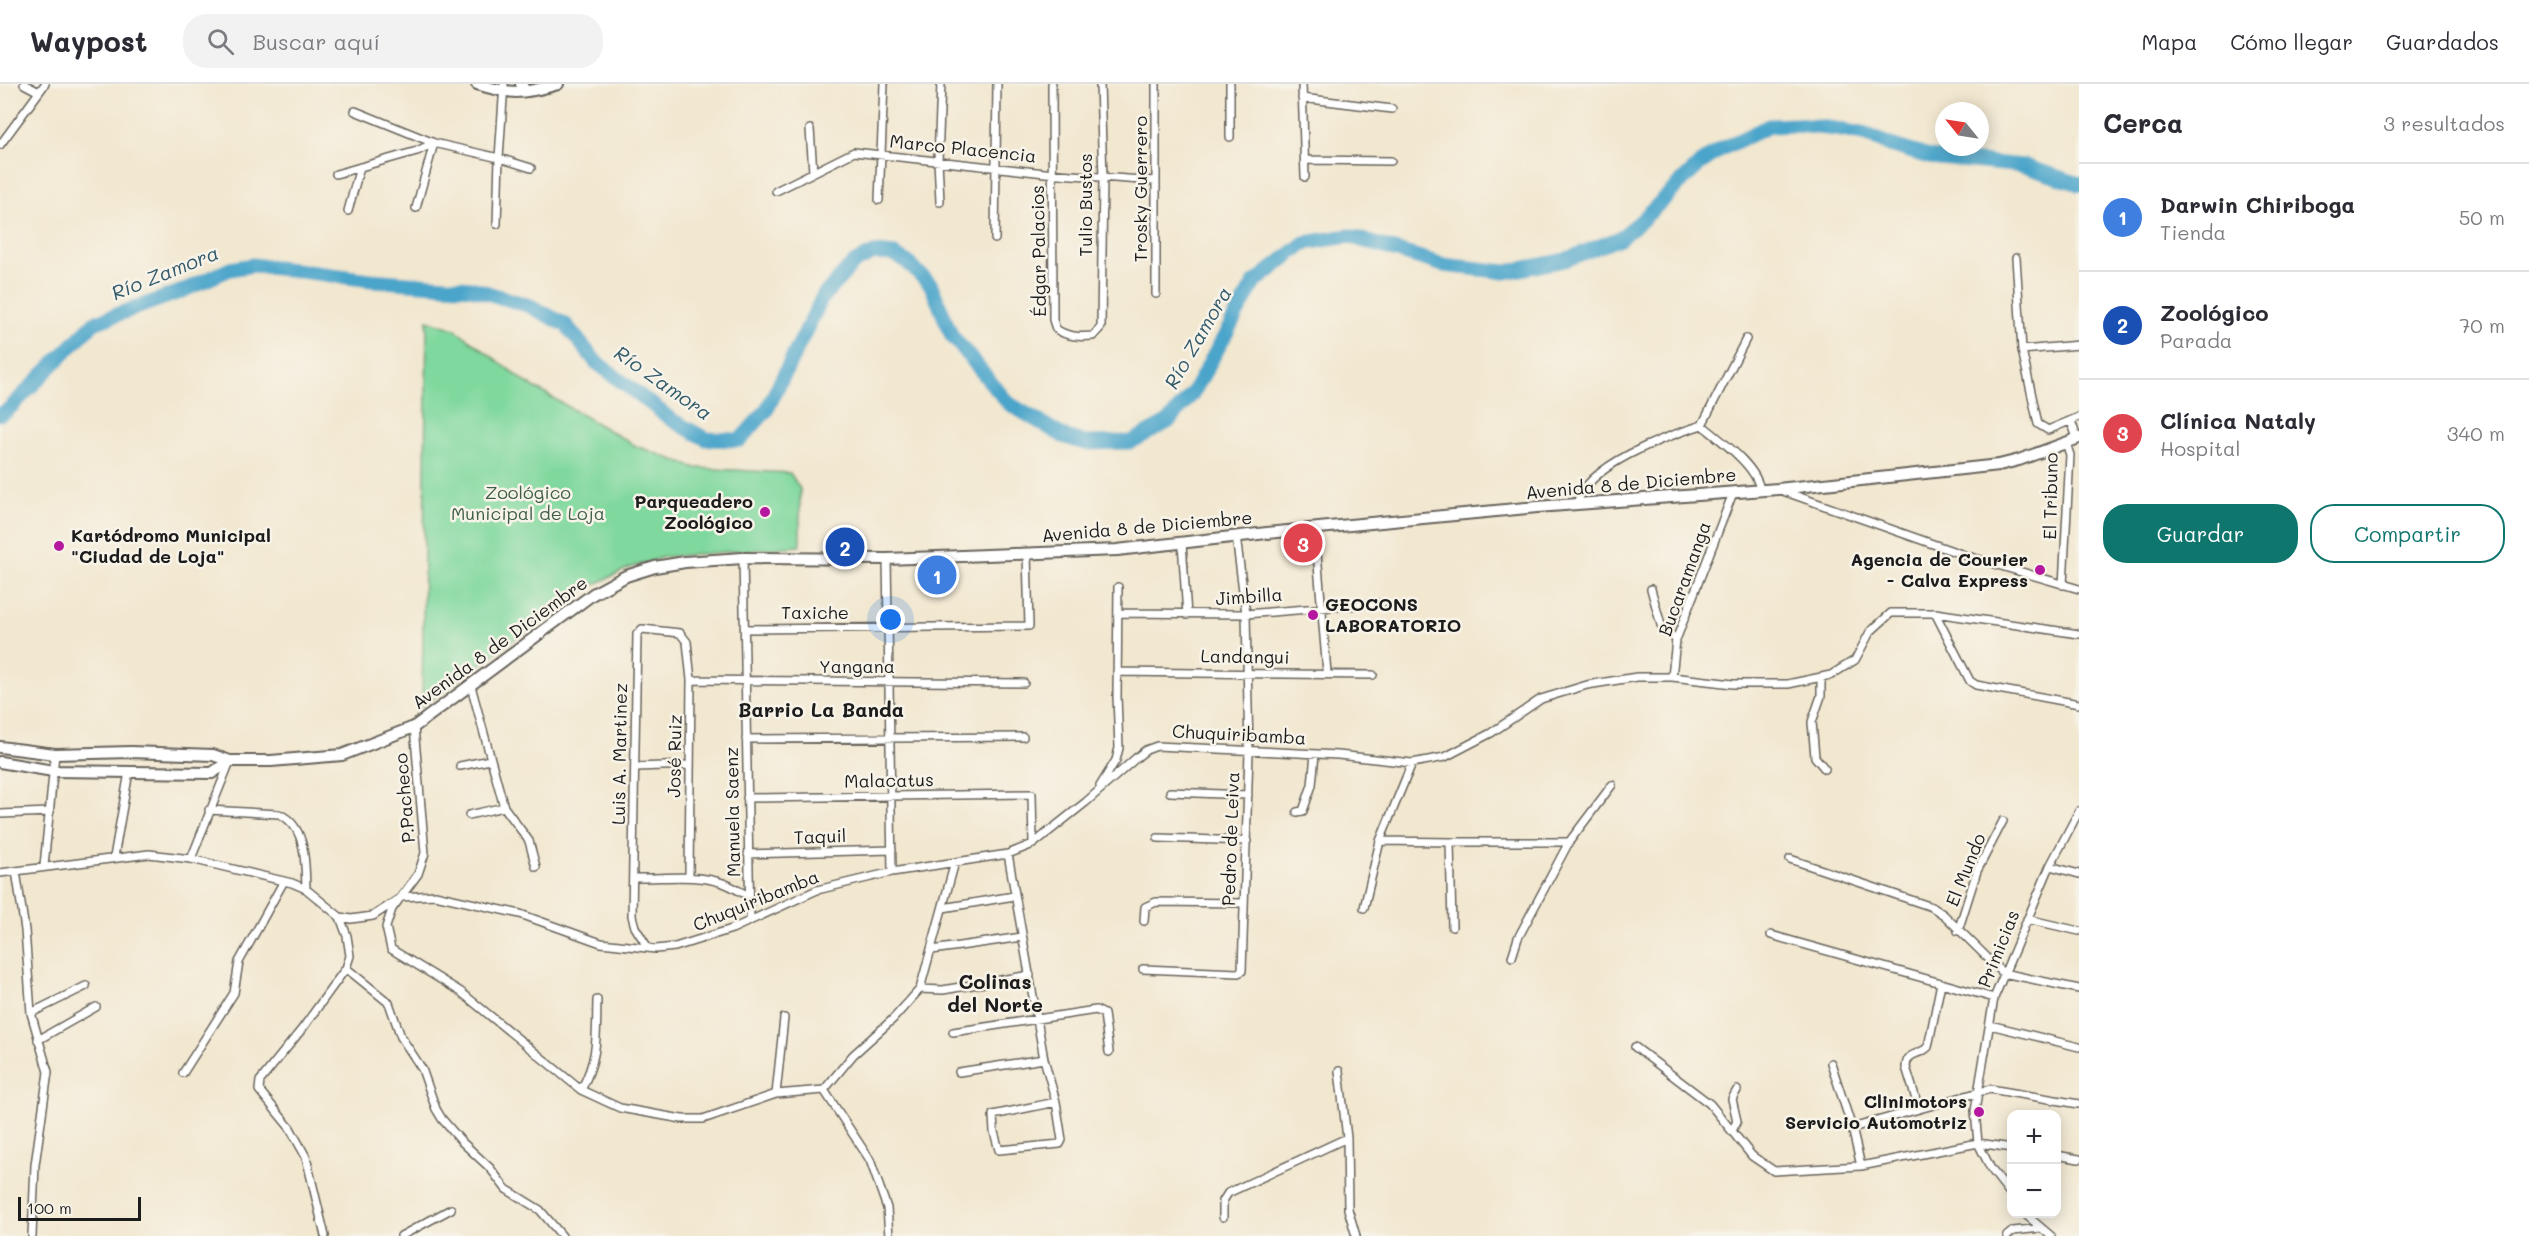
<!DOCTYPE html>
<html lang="es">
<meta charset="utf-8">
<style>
:root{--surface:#fff;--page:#f2f2f3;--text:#2b2b33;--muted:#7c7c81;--line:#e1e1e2;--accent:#0f766e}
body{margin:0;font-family:Mali,sans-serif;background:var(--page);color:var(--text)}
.controls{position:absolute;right:18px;bottom:18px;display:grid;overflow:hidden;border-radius:12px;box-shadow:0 3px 15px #0003}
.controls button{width:54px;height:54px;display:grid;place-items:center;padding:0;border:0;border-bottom:2px solid var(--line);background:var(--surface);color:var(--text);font:30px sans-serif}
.compass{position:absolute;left:1935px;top:18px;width:54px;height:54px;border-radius:50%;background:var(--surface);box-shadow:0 3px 15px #0003;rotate:300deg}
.scale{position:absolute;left:18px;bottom:15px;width:123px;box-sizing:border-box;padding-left:6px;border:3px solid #1c1c1c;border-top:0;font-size:16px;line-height:21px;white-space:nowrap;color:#1c1c1c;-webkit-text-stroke:4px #f7f3e8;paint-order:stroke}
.you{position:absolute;left:891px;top:536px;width:21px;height:21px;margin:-15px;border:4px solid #fff;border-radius:50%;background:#1a73e8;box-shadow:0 0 0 9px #1a73e833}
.badge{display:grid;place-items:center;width:39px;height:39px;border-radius:50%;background:var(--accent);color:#fff;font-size:20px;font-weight:700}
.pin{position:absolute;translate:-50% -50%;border:3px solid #fff;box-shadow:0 2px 6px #0006}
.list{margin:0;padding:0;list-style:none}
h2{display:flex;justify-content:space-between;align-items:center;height:78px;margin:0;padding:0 24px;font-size:26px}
h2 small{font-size:20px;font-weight:400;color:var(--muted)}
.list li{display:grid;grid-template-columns:39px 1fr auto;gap:18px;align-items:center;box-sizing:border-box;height:108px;padding:0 24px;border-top:2px solid var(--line)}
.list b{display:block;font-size:22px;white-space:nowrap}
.list p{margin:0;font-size:20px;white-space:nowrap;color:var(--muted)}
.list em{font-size:20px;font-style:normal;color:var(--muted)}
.actions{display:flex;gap:12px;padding:18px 24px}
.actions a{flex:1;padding:14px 0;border:2px solid var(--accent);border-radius:24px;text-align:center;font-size:21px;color:var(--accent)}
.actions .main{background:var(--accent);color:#fff}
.icon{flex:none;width:33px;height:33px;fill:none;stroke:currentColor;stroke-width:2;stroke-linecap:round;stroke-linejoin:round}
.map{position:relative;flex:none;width:2079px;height:1152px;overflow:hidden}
header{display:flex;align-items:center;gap:36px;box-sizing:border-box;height:84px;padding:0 30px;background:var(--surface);border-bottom:2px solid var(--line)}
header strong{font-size:28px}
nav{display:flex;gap:33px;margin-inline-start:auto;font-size:21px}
.search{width:420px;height:54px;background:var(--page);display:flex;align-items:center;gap:15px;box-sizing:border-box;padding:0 21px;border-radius:24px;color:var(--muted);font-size:22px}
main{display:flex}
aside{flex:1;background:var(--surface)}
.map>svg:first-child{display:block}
</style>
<header>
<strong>Waypost</strong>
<div class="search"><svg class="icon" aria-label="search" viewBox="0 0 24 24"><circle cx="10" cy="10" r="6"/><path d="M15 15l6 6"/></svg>Buscar aquí</div>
<nav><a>Mapa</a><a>Cómo llegar</a><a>Guardados</a></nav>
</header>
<main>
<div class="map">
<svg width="2079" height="1152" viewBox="0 0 2079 1152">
<rect width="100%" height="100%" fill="#f7f3e8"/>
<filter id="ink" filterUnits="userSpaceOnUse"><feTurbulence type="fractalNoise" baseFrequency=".0167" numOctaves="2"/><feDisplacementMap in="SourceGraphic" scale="12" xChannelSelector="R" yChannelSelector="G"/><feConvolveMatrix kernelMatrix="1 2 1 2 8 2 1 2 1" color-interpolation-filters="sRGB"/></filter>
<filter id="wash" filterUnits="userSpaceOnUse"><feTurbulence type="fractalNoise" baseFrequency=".008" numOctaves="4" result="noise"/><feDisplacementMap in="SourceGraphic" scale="24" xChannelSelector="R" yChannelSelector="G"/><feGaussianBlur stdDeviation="1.35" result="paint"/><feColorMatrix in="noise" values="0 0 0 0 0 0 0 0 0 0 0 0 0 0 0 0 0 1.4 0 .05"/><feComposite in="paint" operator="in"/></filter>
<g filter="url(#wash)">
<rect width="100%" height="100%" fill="#f2e7cf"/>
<path fill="#7fd89d" stroke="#4e7a5c" stroke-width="1.5" d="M427 236 455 245 527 299 636 362 696 384 790 389 800 405V462L664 473 627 485 581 507 422 623Z"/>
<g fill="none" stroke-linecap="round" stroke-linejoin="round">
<path stroke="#4ca5ca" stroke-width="15" d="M0 330 7 327 94 239 180 208 230 185 253 181 371 196 471 204 530 222 566 241 596 278 672 336 706 355 740 356 766 327 823 212 855 178 874 169 893 170 907 178 931 201 952 252 1008 319 1063 352 1085 359 1131 358 1168 338 1193 309 1254 199 1304 159 1349 152 1443 181 1506 188 1565 176 1620 154 1641 137 1701 79 1721 65 1769 42 1796 41 1836 45 1867 51 1890 61 1929 73 2024 82 2079 100"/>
</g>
</g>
<g filter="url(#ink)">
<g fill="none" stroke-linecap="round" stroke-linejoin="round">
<g stroke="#67635b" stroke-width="10">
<path id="street" d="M24 0 39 8
M1052 0 1053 236 1056 245C1067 253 1080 253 1093 252L1101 243 1103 94 1100 0
M1156 0V210
M1230 0V53
M1302 0 1305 93
M1302 14 1392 25
M355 27 434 59
M810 45 813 88
M0 61 45 0
M1305 76 1391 77
M336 90 417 67 434 59
M776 107 854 68 1045 89 1155 97
M879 116 884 0
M940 118 938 76 941 0
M416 124 434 59 499 74 504 0
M348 127 360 83
M497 140 499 74 531 84
M995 155 997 0
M2016 174 2022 266 2038 340 2048 346 2079 333
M2022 266 2079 261
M2071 337 2077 354
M1702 341C1720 356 1757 382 1760 406
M1780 406 1964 471 2079 505
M1577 420C1586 381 1667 352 1702 341L1746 255
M1315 445 1327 589
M1182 459 1187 531
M743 474 750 837
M887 475 892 788
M2063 501 2070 371 2066 359
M1651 505 1661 541 1676 556
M1118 529 1246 530 1382 519
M1935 529 1970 597 1976 601 2079 620
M745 545 1029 542 1027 470
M1117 588 1373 591
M1672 593 1676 556 1733 409
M1821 593V612L1812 638 1815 673 1825 685
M691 596 1024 599
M471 602 504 723 529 757 536 783
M414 643 425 769 418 790 392 825 386 843 391 865 461 908 581 1006 620 1024 682 1035H703L776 1010 824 1006 870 1076 887 1124 889 1152
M746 655 1023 653
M460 682 490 676
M636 683 690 681
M1100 702 1116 676 1119 664 1117 612 1118 503
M1170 708 1248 711
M747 714 1032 710 1033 760
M209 726 279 730C307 742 305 779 306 805
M1297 728 1303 727 1312 701 1315 670
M0 730 50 728
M469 731 504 723
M1158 754 1247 757
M1380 757 1450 758
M748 770 892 766
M1008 770 1044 975 1056 1018 1062 1056 1060 1060 999 1066 994 1048 993 1031 1056 1018
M114 773 129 688
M191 775 229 680
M1790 775 1932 823 1944 831 2003 889 2079 905
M44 782 55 670
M2050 782 2079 790
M16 787 25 846 31 929 48 988 35 1081 32 1152
M0 789 149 770 191 775 292 799 306 805 340 833 351 835 373 832 402 813 435 811 520 830 601 859 656 865 675 863 732 845 817 806 892 788 1008 770 1033 760 1086 718 1136 674 1146 666 1157 662 1338 671 1412 679 1445 673 1491 649 1541 615 1587 601 1637 593H1672L1733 600H1788L1831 591 1855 576 1870 548 1891 529H1935L2079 550
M633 794C662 795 695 789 723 799 732 802 740 808 749 812
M943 824 1014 812
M1364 824 1380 757 1412 679
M2027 835 2079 847
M1144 837 1145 823 1156 818 1244 819
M1452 843 1450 758H1569L1612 701
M1958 847 1977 787 2003 737
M1771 851 1994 914
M648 864 635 843 632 832 637 550 642 545 680 549 687 558 691 596 689 793
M932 866 1022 853
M1512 873 1518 854 1569 758
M346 884 389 919 401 953 422 985 436 1025 442 1035 462 1058 490 1084 506 1105 540 1126 562 1152
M1143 885 1238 889 1242 887 1249 668 1246 530 1236 452
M920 905 943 906 1030 891
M31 929 86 902
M1990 941 2079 963
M953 948 1096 926 1104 930 1109 968
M38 956 96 923
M1635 963 1710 1020 1752 1072 1774 1087 1861 1082 1978 1059 2012 1064
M1831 979 1852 1044 1861 1082
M1339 987 1347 1054 1348 1125 1356 1152
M959 988 1044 975
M183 989 234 909 239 878 284 797
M581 1006C599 972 596 953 597 916
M824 1006 853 971 893 935 920 905 955 778
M776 1010 784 934
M1919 1025 1906 983C1907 967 1919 972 1928 963L1941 899
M1852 1044 1990 1005 2079 1020
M1732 1047 1737 1037 1732 1015 1737 1006
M2056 1071 2079 1075
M2012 1112 1991 1085 1978 1059 1975 1027 1994 914 2050 782 2079 727
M2025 1130 2051 1152
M1223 1133V1117L1228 1109 1347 1054
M325 1152 306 1073 290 1044 259 1006 260 997 302 945 346 884 350 872 347 852 340 833
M401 1152 451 1125
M2007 1152 2013 1147 2041 1144"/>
</g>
<g stroke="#67635b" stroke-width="14">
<path id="secondary" d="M477 0C511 11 524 10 558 0
M521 0H523
M0 663 55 670 131 668 213 671 230 677H271L342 671 414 643 593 510 626 492 655 483 685 478 743 474 887 475 1117 466 1267 449 1537 423 1778 405 1999 381 2019 376 2079 354
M0 678 53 687 212 689 230 677"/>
</g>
<use href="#street" stroke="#fff" stroke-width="7"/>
<use href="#secondary" stroke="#fff" stroke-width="10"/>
</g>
</g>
<g fill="#b5179e" stroke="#f7f3e8" stroke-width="2">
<circle cx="765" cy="428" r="6"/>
<circle cx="59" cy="462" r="6"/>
<circle cx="2040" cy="486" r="6"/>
<circle cx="1313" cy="531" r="6"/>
<circle cx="1979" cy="1028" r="6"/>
</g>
<g text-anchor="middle" stroke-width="5" stroke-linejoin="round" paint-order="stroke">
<g font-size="18" fill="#1c1c1c" stroke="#f7f3e8">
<text transform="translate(963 65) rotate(6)" y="6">Marco Placencia</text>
<text transform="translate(1141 105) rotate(-90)" y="6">Trosky Guerrero</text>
<text transform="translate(1086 121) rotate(-90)" y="6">Tulio Bustos</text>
<text transform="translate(1039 167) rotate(-91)" y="6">Édgar Palacios</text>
<text transform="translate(1631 400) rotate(-5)" y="6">Avenida 8 de Diciembre</text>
<text transform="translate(2051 412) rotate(-89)" y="6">El Tribuno</text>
<text transform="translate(1147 443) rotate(-5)" y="6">Avenida 8 de Diciembre</text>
<text transform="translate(1685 495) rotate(-70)" y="6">Bucaramanga</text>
<text transform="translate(1249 513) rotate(-4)" y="6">Jimbilla</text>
<text x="815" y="535">Taxiche</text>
<text transform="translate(500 559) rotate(-36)" y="6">Avenida 8 de Diciembre</text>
<text transform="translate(1245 573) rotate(1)" y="6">Landangui</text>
<text x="857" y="589">Yangana</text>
<text transform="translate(1239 651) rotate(3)" y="6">Chuquiribamba</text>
<text transform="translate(620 670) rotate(-89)" y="6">Luis A. Martinez</text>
<text transform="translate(675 672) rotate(-89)" y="6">José Ruiz</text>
<text transform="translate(889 697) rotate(-1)" y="6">Malacatus</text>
<text transform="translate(405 714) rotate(-95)" y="6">P.Pacheco</text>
<text transform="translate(733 728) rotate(-91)" y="6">Manuela Saenz</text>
<text transform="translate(820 753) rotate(-2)" y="6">Taquil</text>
<text transform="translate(1231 755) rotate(-88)" y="6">Pedro de Leiva</text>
<text transform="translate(1966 786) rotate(-68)" y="6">El Mundo</text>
<text transform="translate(756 817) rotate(-22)" y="6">Chuquiribamba</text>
<text transform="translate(1999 865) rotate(-68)" y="6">Primicias</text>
</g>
<g font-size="18" fill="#3f5e49" stroke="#f7f3e8">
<text x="528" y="415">Zoológico<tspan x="528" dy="21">Municipal de Loja</tspan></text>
</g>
<g font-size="18" font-weight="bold" fill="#1c1c1c" stroke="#f7f3e8" text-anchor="end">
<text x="753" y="424">Parqueadero<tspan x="753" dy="21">Zoológico</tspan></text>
<text x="71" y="458" text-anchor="start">Kartódromo Municipal<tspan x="71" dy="21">"Ciudad de Loja"</tspan></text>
<text x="2028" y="482">Agencia de Courier<tspan x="2028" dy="21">- Calva Express</tspan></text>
<text x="1325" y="527" text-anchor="start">GEOCONS<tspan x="1325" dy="21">LABORATORIO</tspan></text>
<text x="1967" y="1024">Clinimotors<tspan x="1967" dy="21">Servicio Automotriz</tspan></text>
</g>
<g font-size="20" font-style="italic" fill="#325a6a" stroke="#f7f3e8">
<text transform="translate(165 189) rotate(-22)" y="7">Río Zamora</text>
<text transform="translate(1198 254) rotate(-60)" y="7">Río Zamora</text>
<text transform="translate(663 299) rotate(35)" y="7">Río Zamora</text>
</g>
<g font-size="20" font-weight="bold" fill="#1c1c1c" stroke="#f7f3e8">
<text x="821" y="633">Barrio La Banda</text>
<text x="995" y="905">Colinas<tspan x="995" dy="23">del Norte</tspan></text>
</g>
</g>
</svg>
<div class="controls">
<button>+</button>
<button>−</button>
</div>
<svg class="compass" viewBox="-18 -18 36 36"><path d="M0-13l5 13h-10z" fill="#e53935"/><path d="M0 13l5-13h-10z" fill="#7c7c81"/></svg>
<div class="scale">100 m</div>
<div class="you"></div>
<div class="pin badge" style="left:937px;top:491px;background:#3f7fe0">1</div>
<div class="pin badge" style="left:845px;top:463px;background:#1a4fb4">2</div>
<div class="pin badge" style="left:1303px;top:459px;background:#e0444e">3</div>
</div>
<aside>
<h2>Cerca<small>3 resultados</small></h2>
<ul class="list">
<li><span class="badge" style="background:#3f7fe0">1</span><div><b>Darwin Chiriboga</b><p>Tienda</p></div><em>50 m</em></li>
<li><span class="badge" style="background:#1a4fb4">2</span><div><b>Zoológico</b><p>Parada</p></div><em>70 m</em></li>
<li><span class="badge" style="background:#e0444e">3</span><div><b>Clínica Nataly</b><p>Hospital</p></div><em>340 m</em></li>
</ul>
<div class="actions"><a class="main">Guardar</a><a>Compartir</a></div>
</aside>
</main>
